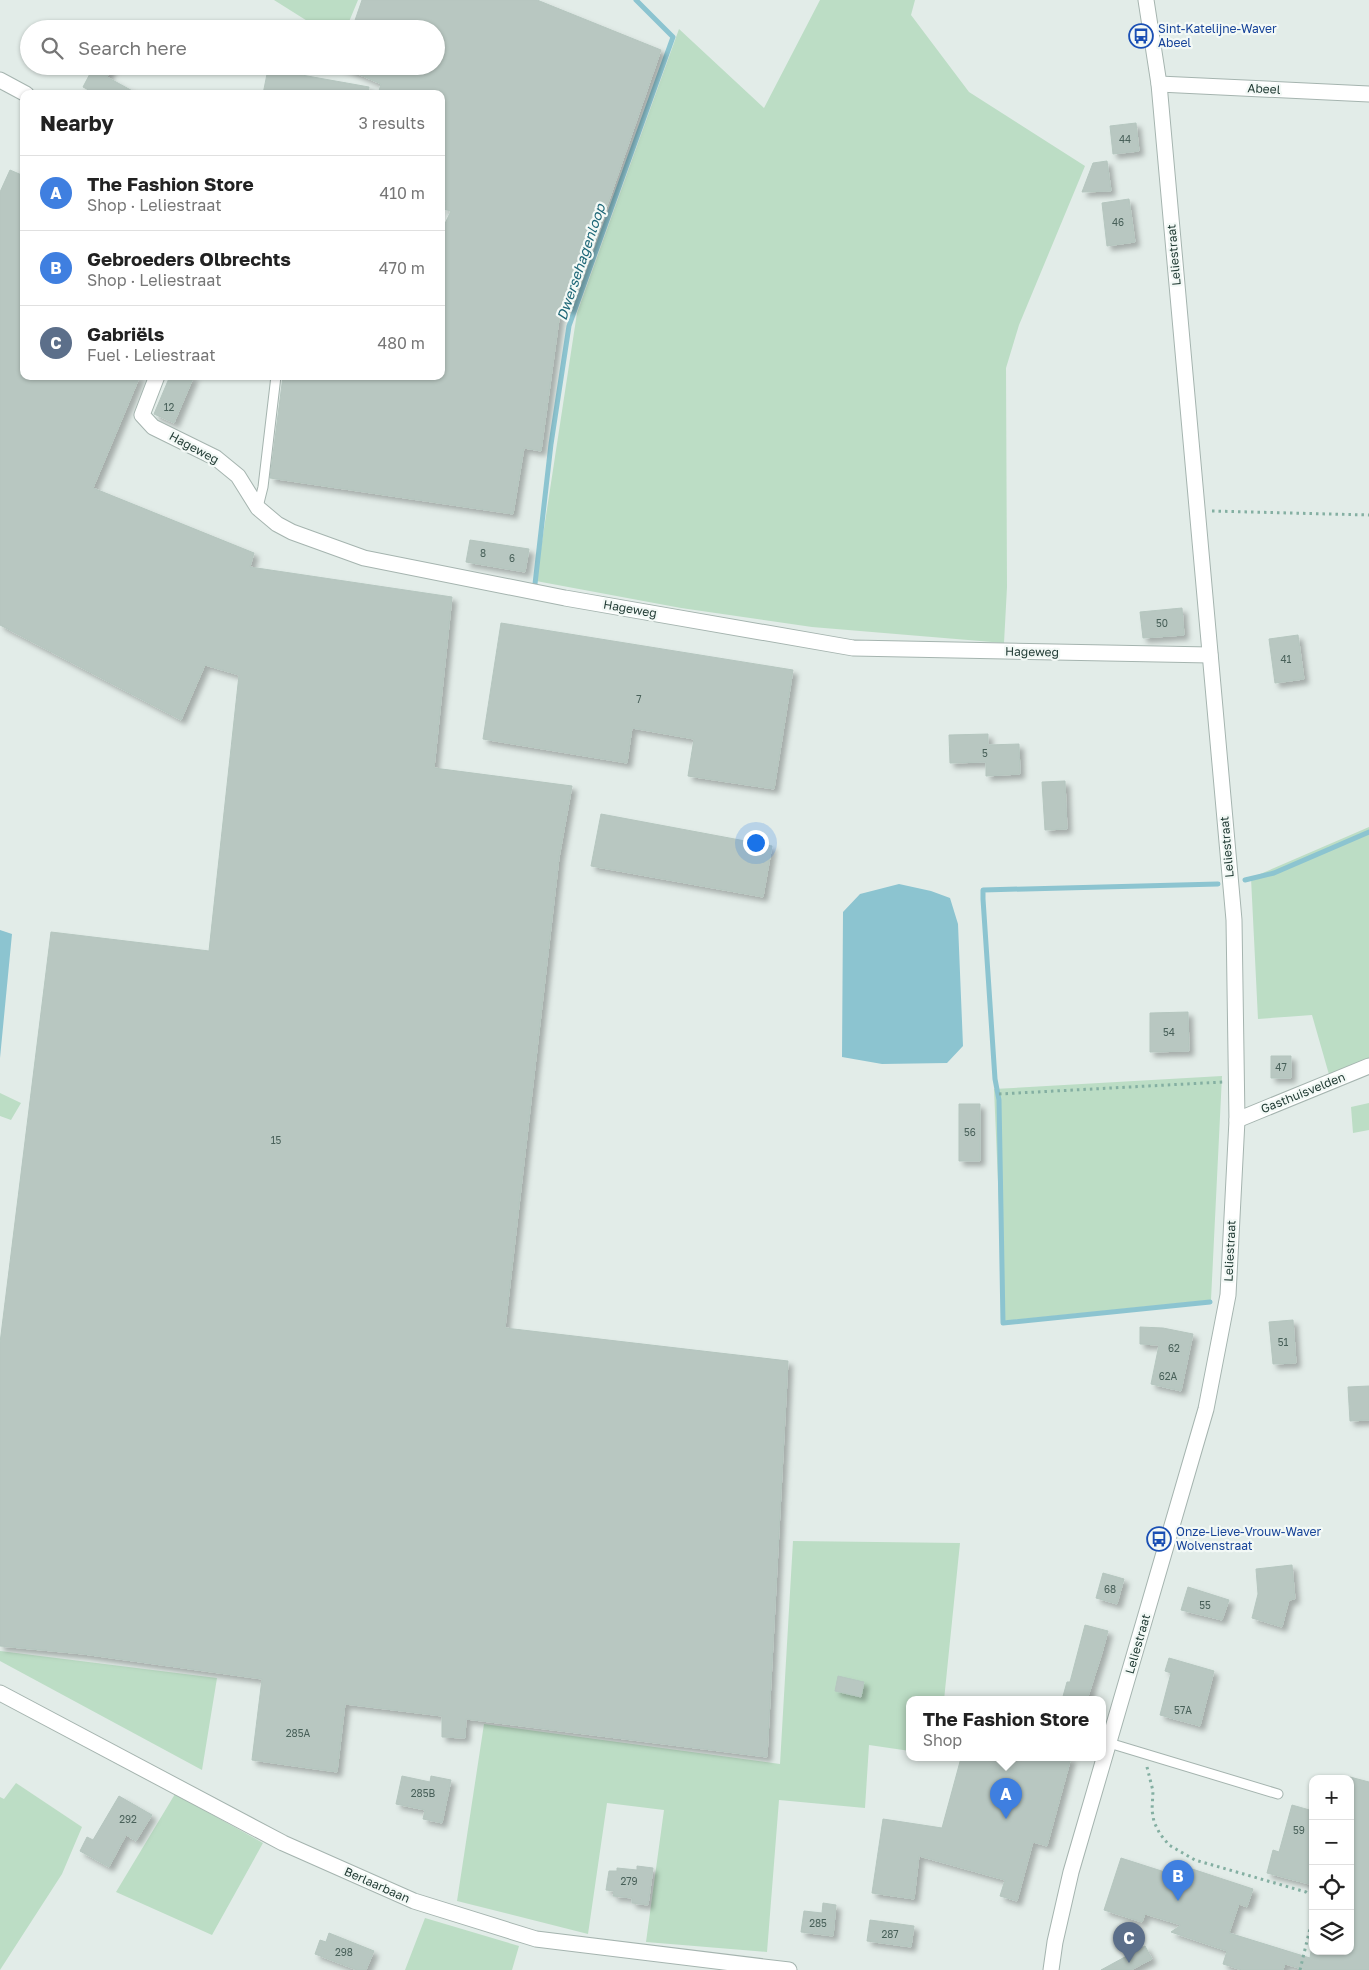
<!DOCTYPE html>
<meta charset="utf-8">
<style>
:root{--surface:#fff;--page:#f2f2f2;--text:#222;--muted:#767676;--line:#e0e0e0;--accent:#7c3aed}
body{margin:0;font-family:"Golos Text",sans-serif;background:var(--page);color:var(--text)}
.controls{position:absolute;right:15px;bottom:15px;display:grid;overflow:hidden;border-radius:10px;box-shadow:0 1px 4px #0004}
.controls button{width:45px;height:45px;display:grid;place-items:center;padding:0;border:0;border-bottom:1px solid var(--line);background:var(--surface);color:var(--text);font:25px sans-serif}
.you{position:absolute;left:755px;top:842px;width:18px;height:18px;margin:-12px;border:4px solid #fff;border-radius:50%;background:#1a73e8;box-shadow:0 0 0 8px #1a73e833}
.badge{display:grid;place-items:center;width:32px;height:32px;border-radius:50%;background:var(--accent);color:#fff;font-size:16px;font-weight:700}
.pin{position:absolute;translate:-50% -41px;filter:drop-shadow(0 1px 2px #0008)}
.pin::after{content:'';position:absolute;top:26px;width:18px;height:15px;background:inherit;clip-path:polygon(0 0,100% 0,50% 100%)}
.popup{position:absolute;left:906px;top:1696px;width:200px;height:65px;box-sizing:border-box;display:grid;place-content:center;border-radius:10px;background:var(--surface);filter:drop-shadow(0 1px 4px #0005);font-size:16px;white-space:nowrap;color:var(--muted)}
.popup b{font-size:19px;color:var(--text)}
.popup::after{content:'';position:absolute;left:50%;top:100%;margin-left:-10px;border:10px solid transparent;border-top-color:var(--surface)}
.list{margin:0;padding:0;list-style:none}
h2{display:flex;justify-content:space-between;align-items:center;height:65px;margin:0;padding:0 20px;font-size:21px}
h2 small{font-size:16px;font-weight:400;color:var(--muted)}
.list li{display:grid;grid-template-columns:32px 1fr auto;gap:15px;align-items:center;box-sizing:border-box;height:75px;padding:0 20px;border-top:1px solid var(--line)}
.list b{display:block;font-size:19px;white-space:nowrap}
.list p{margin:0;font-size:16px;white-space:nowrap;color:var(--muted)}
.list em{font-size:16px;font-style:normal;color:var(--muted)}
.icon{flex:none;width:28px;height:28px;fill:none;stroke:currentColor;stroke-width:2;stroke-linecap:round;stroke-linejoin:round}
.map{position:relative;flex:none;width:1369px;height:1970px;overflow:hidden}
.search{position:absolute;background:var(--surface);box-shadow:0 1px 4px #0004;left:20px;top:20px;width:425px;height:55px;display:flex;align-items:center;gap:12px;box-sizing:border-box;padding:0 18px;border-radius:28px;color:var(--muted);font-size:19px}
.panel{position:absolute;background:var(--surface);box-shadow:0 1px 4px #0004;left:20px;top:90px;width:425px;height:290px;border-radius:10px}
.map>svg:first-child{display:block}
</style>
<div class="map">
<svg width="1369" height="1970" viewBox="0 0 1369 1970">
<defs>
<filter id="shadow"><feDropShadow dx="4.5" dy="4.5" stdDeviation="2.5" flood-color="#0004"/></filter>
</defs>
<rect width="100%" height="100%" fill="#e2ece8"/>
<path fill="#bcddc5" d="M274 0H358L346 29H320Z
M820 0H915L911 15 969 92 1085 166 1019 325 1006 368 1007 587 1004 643 812 627 681 608 536 581 577 313 679 29 764 108Z
M1369 827V1061L1330 1078 1312 1015 1258 1019 1251 878Z
M1222 1076 1211 1300 1004 1321 994 1089Z
M0 1093 21 1103 11 1120 0 1116Z
M1369 1103V1130L1353 1133 1351 1107Z
M793 1541 960 1543 944 1700H910V1751L869 1745 865 1808 779 1800 767 1952 646 1942 664 1810 607 1803 588 1934 457 1901 484 1724 780 1764Z
M0 1651 217 1678 202 1770 0 1661Z
M16 1783 82 1827 62 1874 0 1970V1797L4 1799Z
M175 1794 263 1843 212 1935 116 1892Z
M425 1918 519 1946 512 1970H405Z"/>
<path fill="#8cc4d0" d="M899 884 931 891 950 898 958 924 963 1046 947 1063 882 1064 842 1057 843 912 860 894Z
M0 930 12 934 0 1058Z"/>
<g fill="none" stroke-linecap="round" stroke-linejoin="round">
<path stroke="#8cc4d0" stroke-width="5" d="M535 584 551 444 569 326 673 37 636 0
M1245 880 1274 873 1369 832
M1210 1302 1003 1323 999 1100 995 1079 983 899V890L1218 884"/>
</g>
<path fill="#b8c7c1" stroke="#b5c6bf" filter="url(#shadow)" d="M362 0H537L661 50 571 310 561 305 541 451 524 448 513 514 270 478 283 376H441V232L451 211 443 209 446 201 441 199V94H378L381 84 339 66H436V29H352Z
M94 66H113L107 77 138 94H96L83 87Z
M268 69 369 87 368 94H263Z
M1136 123 1139 151 1113 154 1110 126Z
M1107 161 1111 191 1082 192 1093 163Z
M10 170 24 176V376H140L93 488 254 553 250 567 452 597 434 768 572 786 559 858 505 1328 788 1361 767 1757 466 1719 465 1738 442 1737V1716L345 1704 337 1772 252 1760 262 1679 83 1654 0 1646V1343L51 932 209 951 239 675 205 665 181 720 0 625V192Z
M1129 199 1135 242 1107 246 1102 203Z
M170 376H194L174 423 154 414Z
M470 540 529 549 525 572 466 562Z
M1182 608 1184 635 1143 638 1140 612Z
M501 623 793 670 774 789 688 776 694 739 632 728 627 763 483 739Z
M1298 635 1304 679 1275 683 1269 639Z
M988 734V745L1019 744 1020 774 986 776V762L950 763 949 735Z
M1065 781 1067 829 1045 830 1042 782Z
M601 814 772 846 763 897 591 866Z
M1188 1012 1189 1051 1150 1052V1013Z
M1271 1056H1291V1078H1271Z
M959 1104H980V1161H959Z
M1293 1320 1296 1363 1273 1364 1269 1322Z
M1140 1327 1163 1328 1193 1334 1181 1391 1151 1384 1159 1345 1140 1344Z
M1369 1386V1420L1350 1421 1348 1387Z
M1292 1565 1295 1599 1289 1600 1282 1627 1252 1618 1258 1594 1256 1569Z
M1103 1573 1124 1579 1117 1604 1096 1598Z
M1188 1587 1229 1600 1222 1620 1181 1610Z
M1085 1625 1108 1631 1102 1653 1087 1700H1062L1067 1682H1070Z
M1169 1658 1214 1671 1200 1726 1160 1715 1171 1673 1165 1671Z
M838 1676 864 1682 861 1697 835 1691Z
M961 1758H1071L1047 1846 1033 1842 1017 1901 1000 1896 1005 1880 919 1856 914 1899 872 1893 883 1819 942 1828Z
M402 1776 430 1782 431 1776 451 1780 442 1823 423 1819 425 1810 396 1804Z
M1350 1777 1369 1782V1970H1306L1285 1964 1283 1970H1242L1223 1964 1227 1951 1171 1932 1181 1925 1145 1914 1142 1922 1104 1910 1121 1858 1171 1874 1174 1863 1253 1889 1247 1907 1239 1904 1229 1933 1310 1958 1311 1951H1350Z
M119 1796 152 1815 136 1841 126 1835 109 1867 80 1851 87 1837 93 1840Z
M1292 1805 1313 1811V1885L1267 1873 1273 1850 1279 1852Z
M637 1866 653 1868 648 1905 632 1903V1898L613 1896 614 1891 606 1890 609 1871H617V1868L637 1870Z
M823 1903 836 1905 833 1936 801 1932 804 1911 822 1913Z
M870 1920 914 1926 911 1947 867 1941Z
M329 1933 374 1951 366 1970H357L315 1954 320 1940 326 1942Z
M1145 1946 1152 1959 1131 1970H1101Z"/>
<g fill="none" stroke-linecap="round" stroke-linejoin="round">
<g stroke="#a5b4af" stroke-width="11">
<path id="service" d="M258 507 263 487 276 376
M1109 1743 1278 1794"/>
</g>
<g stroke="#a5b4af" stroke-width="17">
<path id="minor" d="M0 80 26 94
M1159 84 1369 94
M157 376 142 415 153 427 216 458 238 476 258 508 277 524 292 532 364 558 565 598 853 648 1210 655
M1237 1120 1369 1066"/>
</g>
<g stroke="#a5b4af" stroke-width="17">
<path id="tertiary" d="M0 1693 283 1843 414 1901 536 1939 789 1970
M1051 1970 1055 1942 1071 1872 1206 1409 1228 1295 1237 1120 1234 920 1159 84 1146 0"/>
</g>
<path stroke="#84afa2" stroke-width="3" stroke-dasharray="2.5 4" stroke-linecap="butt" d="M1212 511 1369 515
M999 1094 1223 1082
M1147 1767 1153 1791 1152 1810 1154 1822 1160 1834 1169 1845 1195 1860 1306 1892 1313 1897
M1300 1970 1313 1916"/>
<use href="#service" stroke="#fff" stroke-width="9"/>
<use href="#minor" stroke="#fff" stroke-width="15"/>
<use href="#tertiary" stroke="#fff" stroke-width="15"/>
</g>
<defs>
<g id="bus-ring" transform="scale(1.25)"><circle r="9.5" fill="#f3f9f6" stroke="#1a4fb4" stroke-width="1.5"/><path d="M-5-6H5V4H4V6H2V4H-2V6H-4V4H-5ZM-3.5-4V0h7V-4ZM-3.5 1.2v1.5H-2V1.2ZM2 1.2v1.5H3.5V1.2Z" fill="#1a4fb4"/></g>
</defs>
<g fill-rule="evenodd">
<use href="#bus-ring" x="1141" y="36"/>
<use href="#bus-ring" x="1159" y="1539"/>
</g>
<g text-anchor="middle" stroke-width="4.5" stroke-linejoin="round" paint-order="stroke">
<g font-size="10" fill="#486059">
<text x="1125" y="143">44</text>
<text x="1118" y="226">46</text>
<text x="169" y="411">12</text>
<text x="483" y="557">8</text>
<text x="512" y="562">6</text>
<text x="1162" y="627">50</text>
<text x="1286" y="663">41</text>
<text x="639" y="703">7</text>
<text x="985" y="757">5</text>
<text x="1169" y="1036">54</text>
<text x="1281" y="1071">47</text>
<text x="970" y="1136">56</text>
<text x="276" y="1144">15</text>
<text x="1283" y="1346">51</text>
<text x="1174" y="1352">62</text>
<text x="1168" y="1380">62A</text>
<text x="1110" y="1593">68</text>
<text x="1205" y="1609">55</text>
<text x="1183" y="1714">57A</text>
<text x="298" y="1737">285A</text>
<text x="423" y="1797">285B</text>
<text x="128" y="1823">292</text>
<text x="1299" y="1834">59</text>
<text x="629" y="1885">279</text>
<text x="818" y="1927">285</text>
<text x="890" y="1938">287</text>
<text x="344" y="1956">298</text>
</g>
<g font-size="12" fill="#164399" stroke="#f3f9f6" text-anchor="start">
<text x="1158" y="33">Sint-Katelijne-Waver<tspan x="1158" dy="14">Abeel</tspan></text>
<text x="1176" y="1536">Onze-Lieve-Vrouw-Waver<tspan x="1176" dy="14">Wolvenstraat</tspan></text>
</g>
<g font-size="12" fill="#233d36" stroke="#f3f9f6">
<text transform="translate(1264 89) rotate(3)" y="4">Abeel</text>
<text transform="translate(1174 255) rotate(-95)" y="4">Leliestraat</text>
<text transform="translate(194 448) rotate(28)" y="4">Hageweg</text>
<text transform="translate(630 609) rotate(10)" y="4">Hageweg</text>
<text transform="translate(1032 652) rotate(1)" y="4">Hageweg</text>
<text transform="translate(1227 847) rotate(-95)" y="4">Leliestraat</text>
<text transform="translate(1303 1093) rotate(-22)" y="4">Gasthuisvelden</text>
<text transform="translate(1230 1251) rotate(-87)" y="4">Leliestraat</text>
<text transform="translate(1138 1644) rotate(-74)" y="4">Leliestraat</text>
<text transform="translate(377 1885) rotate(24)" y="4">Berlaarbaan</text>
</g>
<g font-size="14" font-style="italic" fill="#1e6777" stroke="#f3f9f6">
<text transform="translate(581 262) rotate(-71)" y="5">Dwersehagenloop</text>
</g>
</g>
</svg>
<div class="controls">
<button>+</button>
<button>−</button>
<button><svg class="icon" aria-label="locate" viewBox="0 0 24 24"><circle cx="12" cy="12" r="6"/><path d="M12 2v4M12 18v4M2 12h4M18 12h4"/></svg></button>
<button><svg class="icon" aria-label="layers" viewBox="0 0 24 24"><path d="M12 4l9 5-9 5-9-5zM3 14l9 5 9-5"/></svg></button>
</div>
<div class="you"></div>
<div class="pin badge" style="left:1006px;top:1819px;background:#3f7fe0">A</div>
<div class="popup"><b>The Fashion Store</b>Shop</div>
<div class="pin badge" style="left:1178px;top:1901px;background:#3f7fe0">B</div>
<div class="pin badge" style="left:1129px;top:1963px;background:#5c6f8a">C</div>
<div class="search"><svg class="icon" aria-label="search" viewBox="0 0 24 24"><circle cx="10" cy="10" r="6"/><path d="M15 15l6 6"/></svg>Search here</div>
<section class="panel">
<h2>Nearby<small>3 results</small></h2>
<ul class="list">
<li><span class="badge" style="background:#3f7fe0">A</span><div><b>The Fashion Store</b><p>Shop · Leliestraat</p></div><em>410 m</em></li>
<li><span class="badge" style="background:#3f7fe0">B</span><div><b>Gebroeders Olbrechts</b><p>Shop · Leliestraat</p></div><em>470 m</em></li>
<li><span class="badge" style="background:#5c6f8a">C</span><div><b>Gabriëls</b><p>Fuel · Leliestraat</p></div><em>480 m</em></li>
</ul>
</section>
</div>
